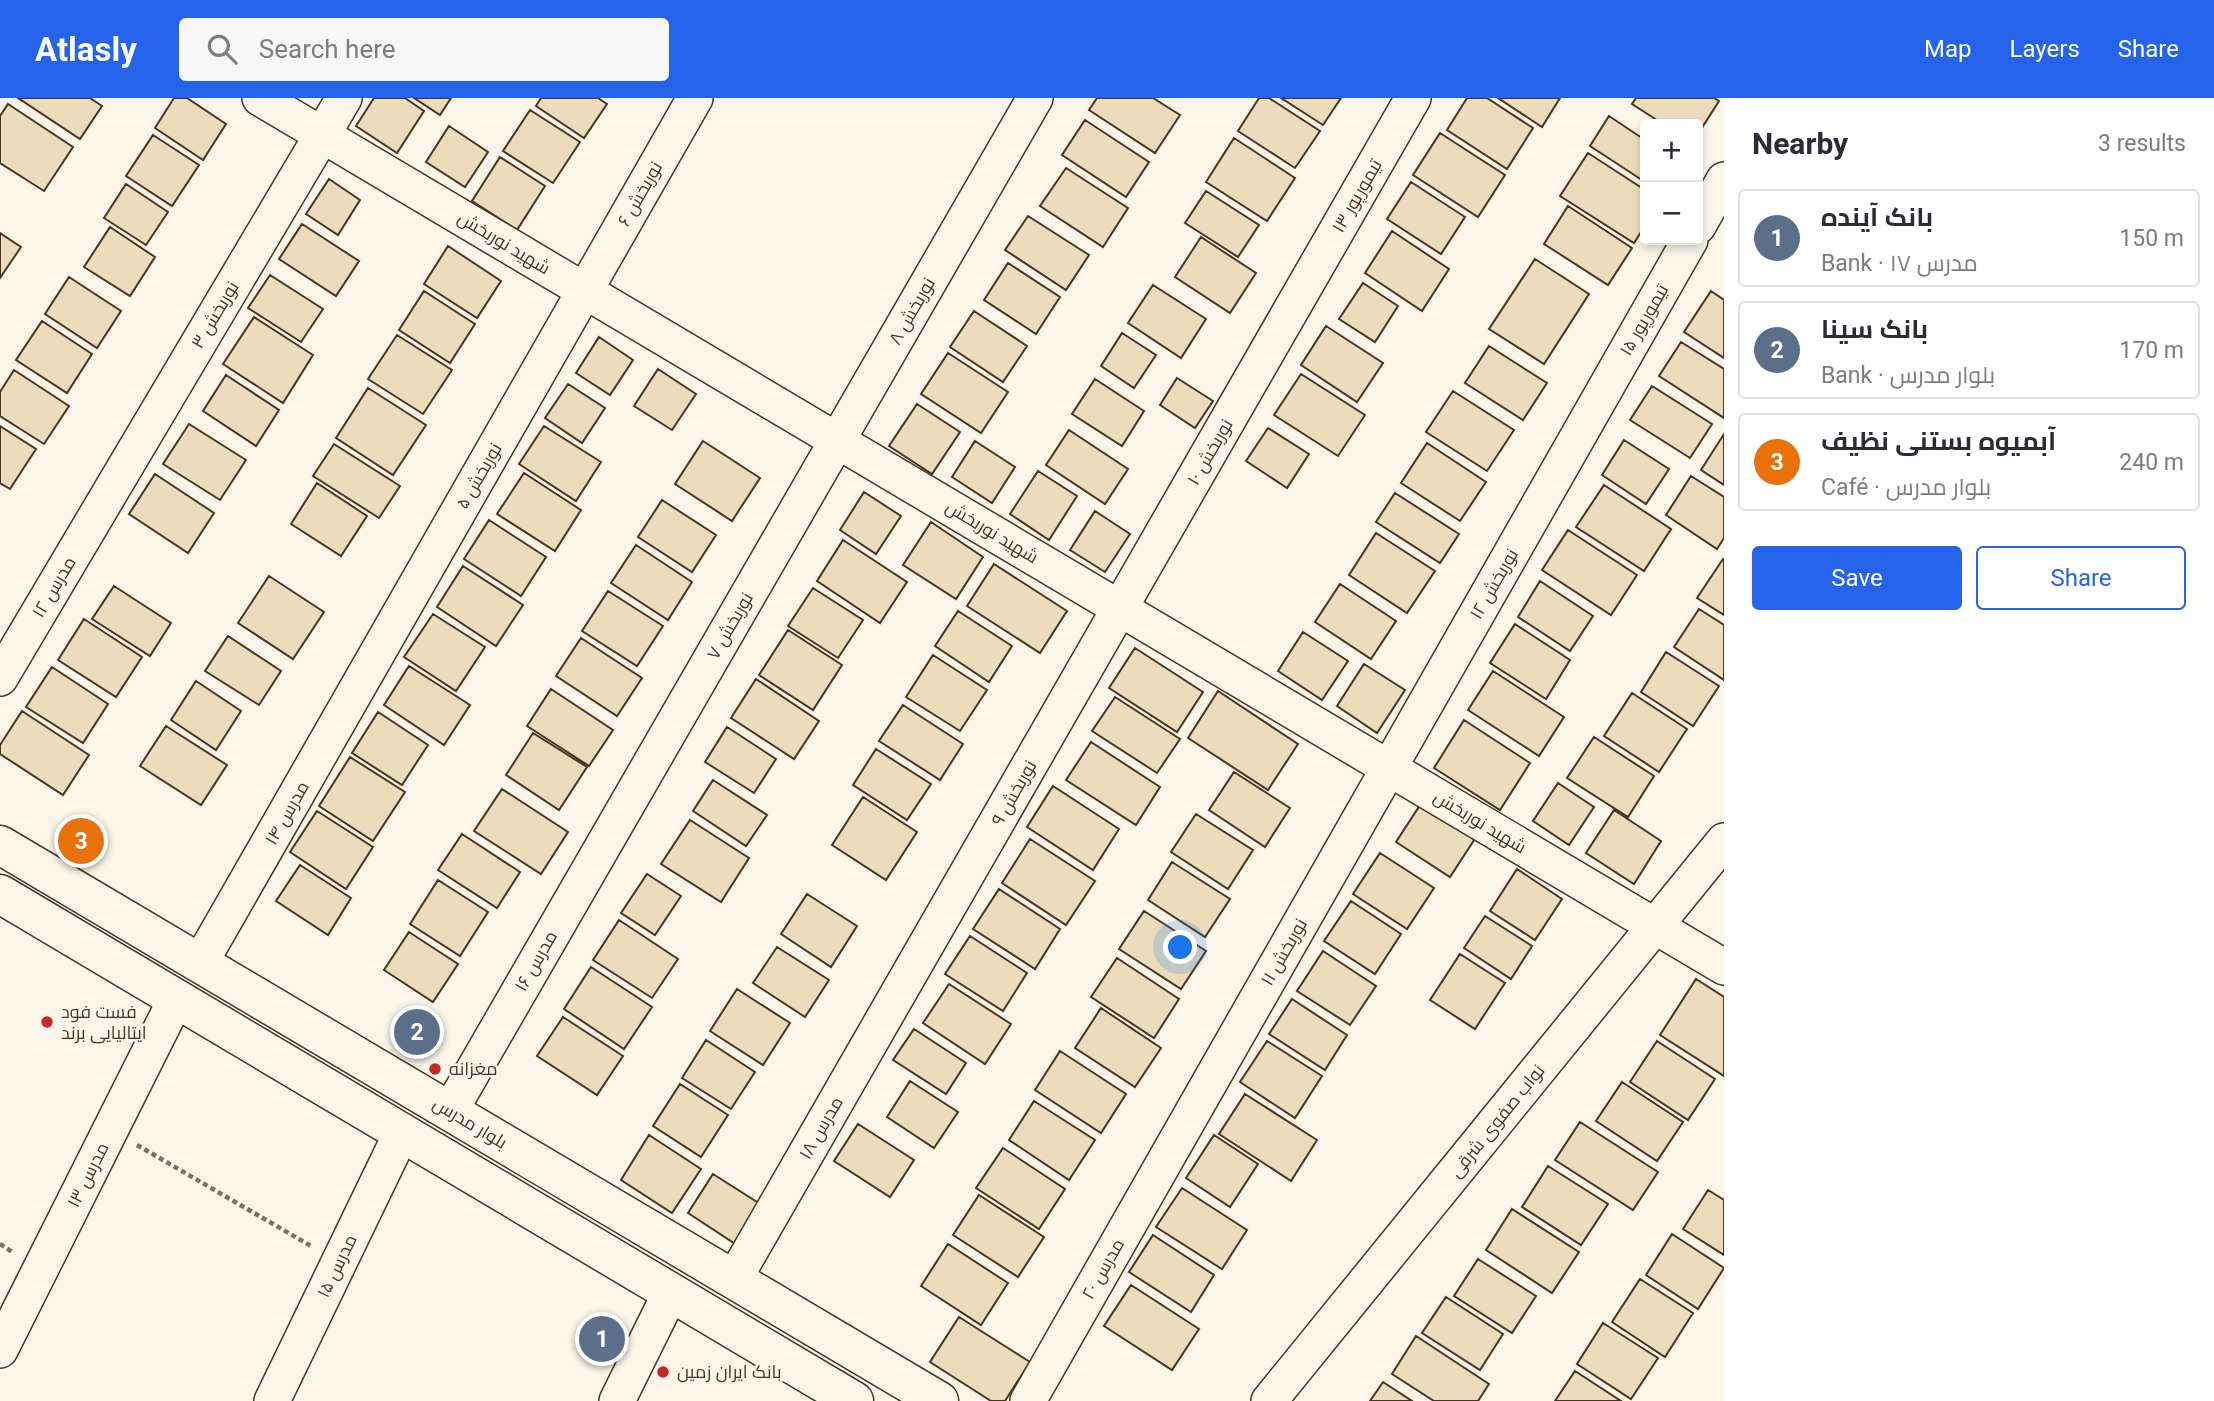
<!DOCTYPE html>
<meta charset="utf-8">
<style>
:root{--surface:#fff;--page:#f7f7f7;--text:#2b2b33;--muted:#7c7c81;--line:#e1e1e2;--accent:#2563eb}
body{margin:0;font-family:Roboto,Cairo,sans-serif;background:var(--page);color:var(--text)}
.controls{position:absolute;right:21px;top:21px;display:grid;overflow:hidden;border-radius:7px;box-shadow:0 4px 10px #0003}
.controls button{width:63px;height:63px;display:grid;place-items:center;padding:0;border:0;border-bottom:2px solid var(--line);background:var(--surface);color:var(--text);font:35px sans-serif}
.you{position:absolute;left:1181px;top:850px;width:24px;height:24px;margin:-18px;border:5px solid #fff;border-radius:50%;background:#1a73e8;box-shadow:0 0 0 10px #1a73e833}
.badge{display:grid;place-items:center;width:46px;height:46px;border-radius:50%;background:var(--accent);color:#fff;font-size:23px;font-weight:700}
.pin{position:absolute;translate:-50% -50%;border:4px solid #fff;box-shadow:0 2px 7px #0006}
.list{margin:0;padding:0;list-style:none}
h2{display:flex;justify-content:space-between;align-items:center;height:91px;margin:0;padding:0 28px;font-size:30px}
h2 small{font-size:23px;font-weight:400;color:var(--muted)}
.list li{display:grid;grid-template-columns:46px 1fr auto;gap:21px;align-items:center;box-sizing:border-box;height:98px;margin:0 14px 14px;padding:0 14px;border:2px solid var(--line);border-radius:7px}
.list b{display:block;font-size:26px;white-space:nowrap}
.list p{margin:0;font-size:23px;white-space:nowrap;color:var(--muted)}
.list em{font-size:23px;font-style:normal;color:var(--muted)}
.actions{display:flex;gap:14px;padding:21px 28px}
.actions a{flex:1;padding:16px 0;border:2px solid var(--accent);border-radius:7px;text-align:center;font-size:24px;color:var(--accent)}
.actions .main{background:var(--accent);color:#fff}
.icon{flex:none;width:38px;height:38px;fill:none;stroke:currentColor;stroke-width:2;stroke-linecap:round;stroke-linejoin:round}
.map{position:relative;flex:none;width:1724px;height:1303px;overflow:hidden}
header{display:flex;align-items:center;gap:42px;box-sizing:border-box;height:98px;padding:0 35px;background:var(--accent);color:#fff}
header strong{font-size:33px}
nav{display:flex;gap:38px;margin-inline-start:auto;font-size:24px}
.search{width:490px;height:63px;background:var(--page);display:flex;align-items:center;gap:18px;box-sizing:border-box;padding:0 24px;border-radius:7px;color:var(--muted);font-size:26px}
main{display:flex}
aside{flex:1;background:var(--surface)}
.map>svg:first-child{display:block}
</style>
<header>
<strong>Atlasly</strong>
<div class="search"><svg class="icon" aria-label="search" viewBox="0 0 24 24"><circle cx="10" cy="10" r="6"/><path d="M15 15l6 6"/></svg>Search here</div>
<nav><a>Map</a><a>Layers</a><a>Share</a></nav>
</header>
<main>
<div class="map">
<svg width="1724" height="1303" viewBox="0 0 1724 1303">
<rect width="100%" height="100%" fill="#fbf6e9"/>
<path fill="#ecdcbc" stroke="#4a3520" stroke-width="2" d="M18 0H90L102 8 80 41Z
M174 0H187L226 26 203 62 155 30Z
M374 0H405L424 13 397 55 356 28Z
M414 0H451L440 17Z
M541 0H598L607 6 584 40 536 8Z
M1097 0H1153L1180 17 1155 55 1089 12Z
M1259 0H1269L1320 33 1295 70 1238 33Z
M1281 0H1341L1323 27Z
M1467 0H1487L1533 30 1507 71 1447 32Z
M1498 0H1560L1542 29Z
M1636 0H1714L1719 3 1698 36V26H1663L1632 6Z
M8 6 73 49 44 93 0 65V18Z
M530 12 580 44 553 85 503 53Z
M1609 18 1645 42V84L1590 48Z
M1085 22 1149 64 1126 99 1062 57Z
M449 28 488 54 465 89 426 64Z
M1440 35 1505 77 1478 119 1413 77Z
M153 37 199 67 172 108 126 78Z
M1234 40 1295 80 1267 123 1206 84Z
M1588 55 1645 92V128L1634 145 1560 98Z
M500 59 545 88 517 132 472 103Z
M1066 70 1128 110 1103 149 1040 108Z
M329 81 360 102 338 137 306 116Z
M1411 84 1465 119 1441 156 1387 121Z
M126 86 168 114 146 147 104 120Z
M1206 93 1259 127 1238 159 1185 125Z
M1568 108 1632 150 1608 187 1544 146Z
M1028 118 1089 157 1066 192 1005 152Z
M302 126 359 163 336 198 279 161Z
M110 129 155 159 130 198 84 169Z
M1392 133 1449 171 1422 213 1365 175Z
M0 135 21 149 0 180Z
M1201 139 1256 175 1230 215 1175 179Z
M448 148 501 183 477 220 424 186Z
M1535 161 1589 196 1544 266 1489 231Z
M1008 165 1060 199 1036 236 984 202Z
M270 177 323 211 301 244 248 210Z
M69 179 121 213 97 250 45 216Z
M1363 185 1398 208 1375 244 1339 221Z
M1153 187 1206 221 1181 260 1128 225Z
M424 193 475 226 450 265 399 232Z
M1711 193 1724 202V260L1684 234Z
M974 213 1027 248 1003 284 950 249Z
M254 219 313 257 283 305 223 266Z
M42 223 92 256 67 295 16 262Z
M1326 228 1383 265 1357 304 1301 267Z
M1122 235 1156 257 1134 290 1101 268Z
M397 237 452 272 423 316 368 281Z
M599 239 633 262 610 297 576 275Z
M1681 244 1724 271V320L1659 278Z
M1489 248 1547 285 1523 322 1465 285Z
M948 255 1008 294 981 335 921 296Z
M658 271 696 296 672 332 634 308Z
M14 272 69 308 44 346 0 318V294Z
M1301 276 1365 317 1338 358 1274 317Z
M226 277 279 312 256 348 203 313Z
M1177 280 1213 303 1195 330 1160 307Z
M1095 281 1144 313 1122 348 1072 316Z
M568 286 605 310 582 345 545 320Z
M1652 288 1712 326 1690 360 1630 322Z
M368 290 426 327 393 377 336 340Z
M1453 293 1514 332 1487 373 1426 334Z
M917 306 960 334 932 376 889 348Z
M189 326 246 362 220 402 163 366Z
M0 328 36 351 10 391 0 385Z
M544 328 601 364 576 403 519 366Z
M1268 330 1309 356 1287 390 1246 363Z
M1069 332 1128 371 1105 406 1046 367Z
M1724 336V387L1701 372Z
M1624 342 1669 371 1646 406 1602 377Z
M703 343 760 380 732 423 675 386Z
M975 343 1015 369 992 405 952 379Z
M1427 345 1486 384 1460 423 1401 385Z
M334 346 400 388 379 420 313 378Z
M1038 373 1077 398 1049 442 1010 416Z
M524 375 581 412 555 453 497 416Z
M155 376 214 415 188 455 129 416Z
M1691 378 1724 399V440L1717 451 1666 417Z
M317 385 367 418 341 458 291 426Z
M1604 387 1671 431 1644 473 1576 429Z
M864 394 901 418 876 456 840 432Z
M1395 395 1459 436 1440 465 1376 424Z
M662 402 716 437 692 474 638 439Z
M1095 413 1130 436 1105 474 1070 452Z
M489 422 546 459 521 498 464 461Z
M931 424 983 459 956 501 903 467Z
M1568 432 1637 477 1611 517 1542 472Z
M1376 435 1435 473 1407 515 1349 477Z
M843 442 907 484 880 525 817 483Z
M636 447 692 484 668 522 611 485Z
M1723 461 1724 462V517L1697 500Z
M994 466 1067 513 1040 555 967 508Z
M463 468 523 507 496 548 437 509Z
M269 478 324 514 293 561 238 525Z
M1540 483 1593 518 1570 553 1518 519Z
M1340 486 1396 523 1371 561 1315 524Z
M114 488 171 525 150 558 92 521Z
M813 490 863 522 838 560 788 528Z
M608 493 663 528 637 568 582 533Z
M1699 511 1724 527V582L1674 549Z
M958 513 1012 548 989 584 935 548Z
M433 516 485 549 456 593 404 559Z
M84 521 142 559 116 599 58 562Z
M1515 526 1570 562 1546 601 1490 565Z
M788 532 842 567 813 612 759 577Z
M1303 534 1348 563 1322 602 1278 573Z
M228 538 281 573 259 607 205 573Z
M581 540 642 580 617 618 556 578Z
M1135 550 1203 594 1177 634 1109 590Z
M1666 554 1719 588 1693 628 1641 594Z
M933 557 987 592 960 633 906 599Z
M1364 566 1405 592 1377 635 1337 608Z
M409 568 470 607 444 647 384 607Z
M52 569 108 606 83 645 26 609Z
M1493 573 1564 619 1539 658 1468 612Z
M756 581 819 623 794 661 731 620Z
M196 583 241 613 216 652 171 622Z
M551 591 613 632 589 668 527 628Z
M1218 593 1298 646 1268 692 1188 640Z
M1632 595 1687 631 1659 674 1604 638Z
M1115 599 1180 641 1157 675 1092 633Z
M903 607 963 646 940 682 879 643Z
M22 613 89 657 63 697 0 656V647Z
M378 614 428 647 402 687 352 655Z
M1464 622 1530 665 1500 712 1434 670Z
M166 628 227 667 201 707 140 668Z
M727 629 776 661 754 695 705 664Z
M533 635 587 669 559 712 506 677Z
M1594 639 1654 678 1628 719 1567 680Z
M1091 644 1160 689 1136 727 1066 682Z
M876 651 931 686 907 722 853 687Z
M350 659 405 694 373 743 319 708Z
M1234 674 1290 710 1265 749 1209 712Z
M713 682 767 717 746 748 693 713Z
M1558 685 1594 709 1569 747 1533 723Z
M1053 688 1119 731 1093 772 1027 729Z
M502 691 568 734 541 776 474 733Z
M863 699 917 734 886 782 832 747Z
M1424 701 1478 736 1450 779 1396 744Z
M1614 712 1661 743 1634 786 1586 755Z
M317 713 373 749 346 791 290 754Z
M1196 716 1253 752 1228 791 1171 754Z
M690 722 749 760 721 804 661 766Z
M462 736 520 774 497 810 438 772Z
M1030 741 1095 783 1066 827 1002 785Z
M1380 755 1434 790 1407 831 1353 796Z
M1172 764 1230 801 1205 839 1148 802Z
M300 767 351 800 328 837 276 803Z
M1517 771 1562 801 1535 842 1490 813Z
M647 776 681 798 655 837 621 815Z
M438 782 488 814 460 858 410 826Z
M999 791 1060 831 1035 871 973 831Z
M807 796 857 828 831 869 781 836Z
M1351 803 1401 836 1375 876 1324 843Z
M1144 813 1206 853 1181 891 1119 851Z
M1485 818 1532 848 1511 881 1464 850Z
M619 822 678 861 652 900 593 862Z
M409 834 458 866 433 904 384 872Z
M970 838 1027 875 1003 913 945 876Z
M777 849 829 882 805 919 753 885Z
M1323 853 1376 888 1350 927 1297 893Z
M1460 856 1505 885 1475 931 1430 902Z
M1117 860 1179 901 1154 940 1091 899Z
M591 869 652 909 624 951 564 911Z
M1696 881 1724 899V978L1660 937Z
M949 886 1011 926 985 966 923 925Z
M737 891 790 925 763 967 710 933Z
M1292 901 1347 937 1325 972 1269 936Z
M1101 910 1161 950 1135 989 1075 950Z
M563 919 623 958 597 997 537 958Z
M914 931 966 965 946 996 893 962Z
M706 942 755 974 731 1011 682 980Z
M1267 943 1322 978 1295 1020 1240 984Z
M1657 943 1715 981 1688 1022 1630 984Z
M1060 953 1126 996 1101 1035 1035 992Z
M910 983 958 1014 934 1050 887 1019Z
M1622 984 1683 1024 1657 1063 1596 1023Z
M680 986 728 1017 701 1059 653 1028Z
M1245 996 1317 1042 1291 1083 1219 1036Z
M1034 1003 1095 1042 1069 1082 1009 1042Z
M1580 1024 1658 1074 1633 1112 1555 1062Z
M858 1026 914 1062 890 1099 834 1063Z
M649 1037 701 1071 672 1115 621 1082Z
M1214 1037 1258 1066 1230 1109 1186 1080Z
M1003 1050 1065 1091 1039 1131 976 1090Z
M1548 1068 1608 1106 1581 1147 1522 1109Z
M713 1076 765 1109 740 1149 688 1115Z
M1182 1090 1247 1132 1222 1171 1156 1129Z
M1708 1092 1724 1102V1157L1683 1131Z
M979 1097 1044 1139 1018 1179 953 1137Z
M1512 1111 1579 1154 1552 1195 1486 1152Z
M1672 1136 1724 1170 1698 1211 1646 1177Z
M1153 1137 1214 1177 1191 1214 1129 1174Z
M948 1146 1008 1185 981 1227 921 1188Z
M1478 1161 1536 1198 1512 1235 1454 1198Z
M1640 1181 1693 1215 1665 1259 1612 1224Z
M1131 1187 1199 1231 1172 1272 1104 1228Z
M1446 1199 1503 1236 1480 1272 1422 1235Z
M959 1219 1030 1264 1005 1303H991L930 1264Z
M1603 1225 1658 1260 1631 1301 1577 1266Z
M1416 1238 1489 1286 1478 1303H1434L1392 1276Z
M1575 1273 1621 1303H1555Z
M1383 1284 1412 1303H1370Z"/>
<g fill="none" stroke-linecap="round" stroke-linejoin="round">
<g stroke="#4a3520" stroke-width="38">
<path id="minor" d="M260 0 1724 869
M1698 128 1724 82
M0 580 344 0
M200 865 695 0
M450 1013 1035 0
M734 1181 1413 0
M0 1252 176 901
M272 1303 402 1034
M617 1303 671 1194
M1028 1303 1690 142
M1269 1303 1724 743"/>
</g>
<g stroke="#4a3520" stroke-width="41">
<path id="major" d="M0 747 939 1303
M0 796 854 1303"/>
</g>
<path stroke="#7f6f5c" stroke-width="4.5" stroke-dasharray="5 3.5" stroke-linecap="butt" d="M137 1047 311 1148
M0 1146 14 1155"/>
<use href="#minor" stroke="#fbf6e9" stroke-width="35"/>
<use href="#major" stroke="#fbf6e9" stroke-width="38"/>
</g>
<g fill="#c62828" stroke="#fbf6e9" stroke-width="2.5">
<circle cx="47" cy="924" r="7"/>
<circle cx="435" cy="971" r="7"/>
<circle cx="663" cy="1274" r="7"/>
</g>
<g text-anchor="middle" stroke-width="5" stroke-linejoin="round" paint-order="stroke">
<g font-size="18" fill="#4a3520" stroke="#fbf6e9">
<text transform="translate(640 96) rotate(-60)" y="6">نوربخش ۶</text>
<text transform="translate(1357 98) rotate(-60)" y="6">تیمورپور ۱۳</text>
<text transform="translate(504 145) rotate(31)" y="6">شهید نوربخش</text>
<text transform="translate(912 213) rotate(-60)" y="6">نوربخش ۸</text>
<text transform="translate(215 217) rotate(-59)" y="6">نوربخش ۳</text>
<text transform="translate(1644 222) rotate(-60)" y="6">تیمورپور ۱۵</text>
<text transform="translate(1210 354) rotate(-60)" y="6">نوربخش ۱۰</text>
<text transform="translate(479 378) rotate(-60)" y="6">نوربخش ۵</text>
<text transform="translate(992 434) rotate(31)" y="6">شهید نوربخش</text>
<text transform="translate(1494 486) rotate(-60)" y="6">نوربخش ۱۲</text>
<text transform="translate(54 489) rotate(-59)" y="6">مدرس ۱۲</text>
<text transform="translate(730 528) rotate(-60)" y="6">نوربخش ۷</text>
<text transform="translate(1014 695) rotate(-60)" y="6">نوربخش ۹</text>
<text transform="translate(287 715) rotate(-60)" y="6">مدرس ۱۴</text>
<text transform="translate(1480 724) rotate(31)" y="6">شهید نوربخش</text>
<text transform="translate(1284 854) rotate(-60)" y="6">نوربخش ۱۱</text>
<text transform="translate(536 863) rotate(-60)" y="6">مدرس ۱۶</text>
<text transform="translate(1497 1023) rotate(-51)" y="6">نواب صفوی شرقی</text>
<text transform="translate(470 1025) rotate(31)" y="6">بلوار مدرس</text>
<text transform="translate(821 1030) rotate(-60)" y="6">مدرس ۱۸</text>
<text transform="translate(88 1077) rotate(-63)" y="6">مدرس ۱۳</text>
<text transform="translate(337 1168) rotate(-64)" y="6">مدرس ۱۵</text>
<text transform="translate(1103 1171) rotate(-60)" y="6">مدرس ۲۰</text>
</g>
<g font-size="18" fill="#4a3520" stroke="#fbf6e9" text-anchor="start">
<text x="61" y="920">فست فود<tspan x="61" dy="21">ایتالیایی برند</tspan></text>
<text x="449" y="977">مغزانه</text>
<text x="677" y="1280">بانک ایران زمین</text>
</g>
</g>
</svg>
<div class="controls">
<button>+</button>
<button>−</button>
</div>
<div class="you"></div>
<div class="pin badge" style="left:602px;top:1241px;background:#5c6f8a">1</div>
<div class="pin badge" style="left:417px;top:934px;background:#5c6f8a">2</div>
<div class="pin badge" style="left:81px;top:743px;background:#e8710a">3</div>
</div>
<aside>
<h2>Nearby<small>3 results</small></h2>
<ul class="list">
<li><span class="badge" style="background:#5c6f8a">1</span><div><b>بانک آینده</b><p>Bank · مدرس ۱۷</p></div><em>150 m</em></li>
<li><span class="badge" style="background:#5c6f8a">2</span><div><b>بانک سینا</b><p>Bank · بلوار مدرس</p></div><em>170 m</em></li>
<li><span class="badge" style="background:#e8710a">3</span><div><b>آبمیوه بستنی نظیف</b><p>Café · بلوار مدرس</p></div><em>240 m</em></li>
</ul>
<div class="actions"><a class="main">Save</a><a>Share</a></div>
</aside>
</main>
